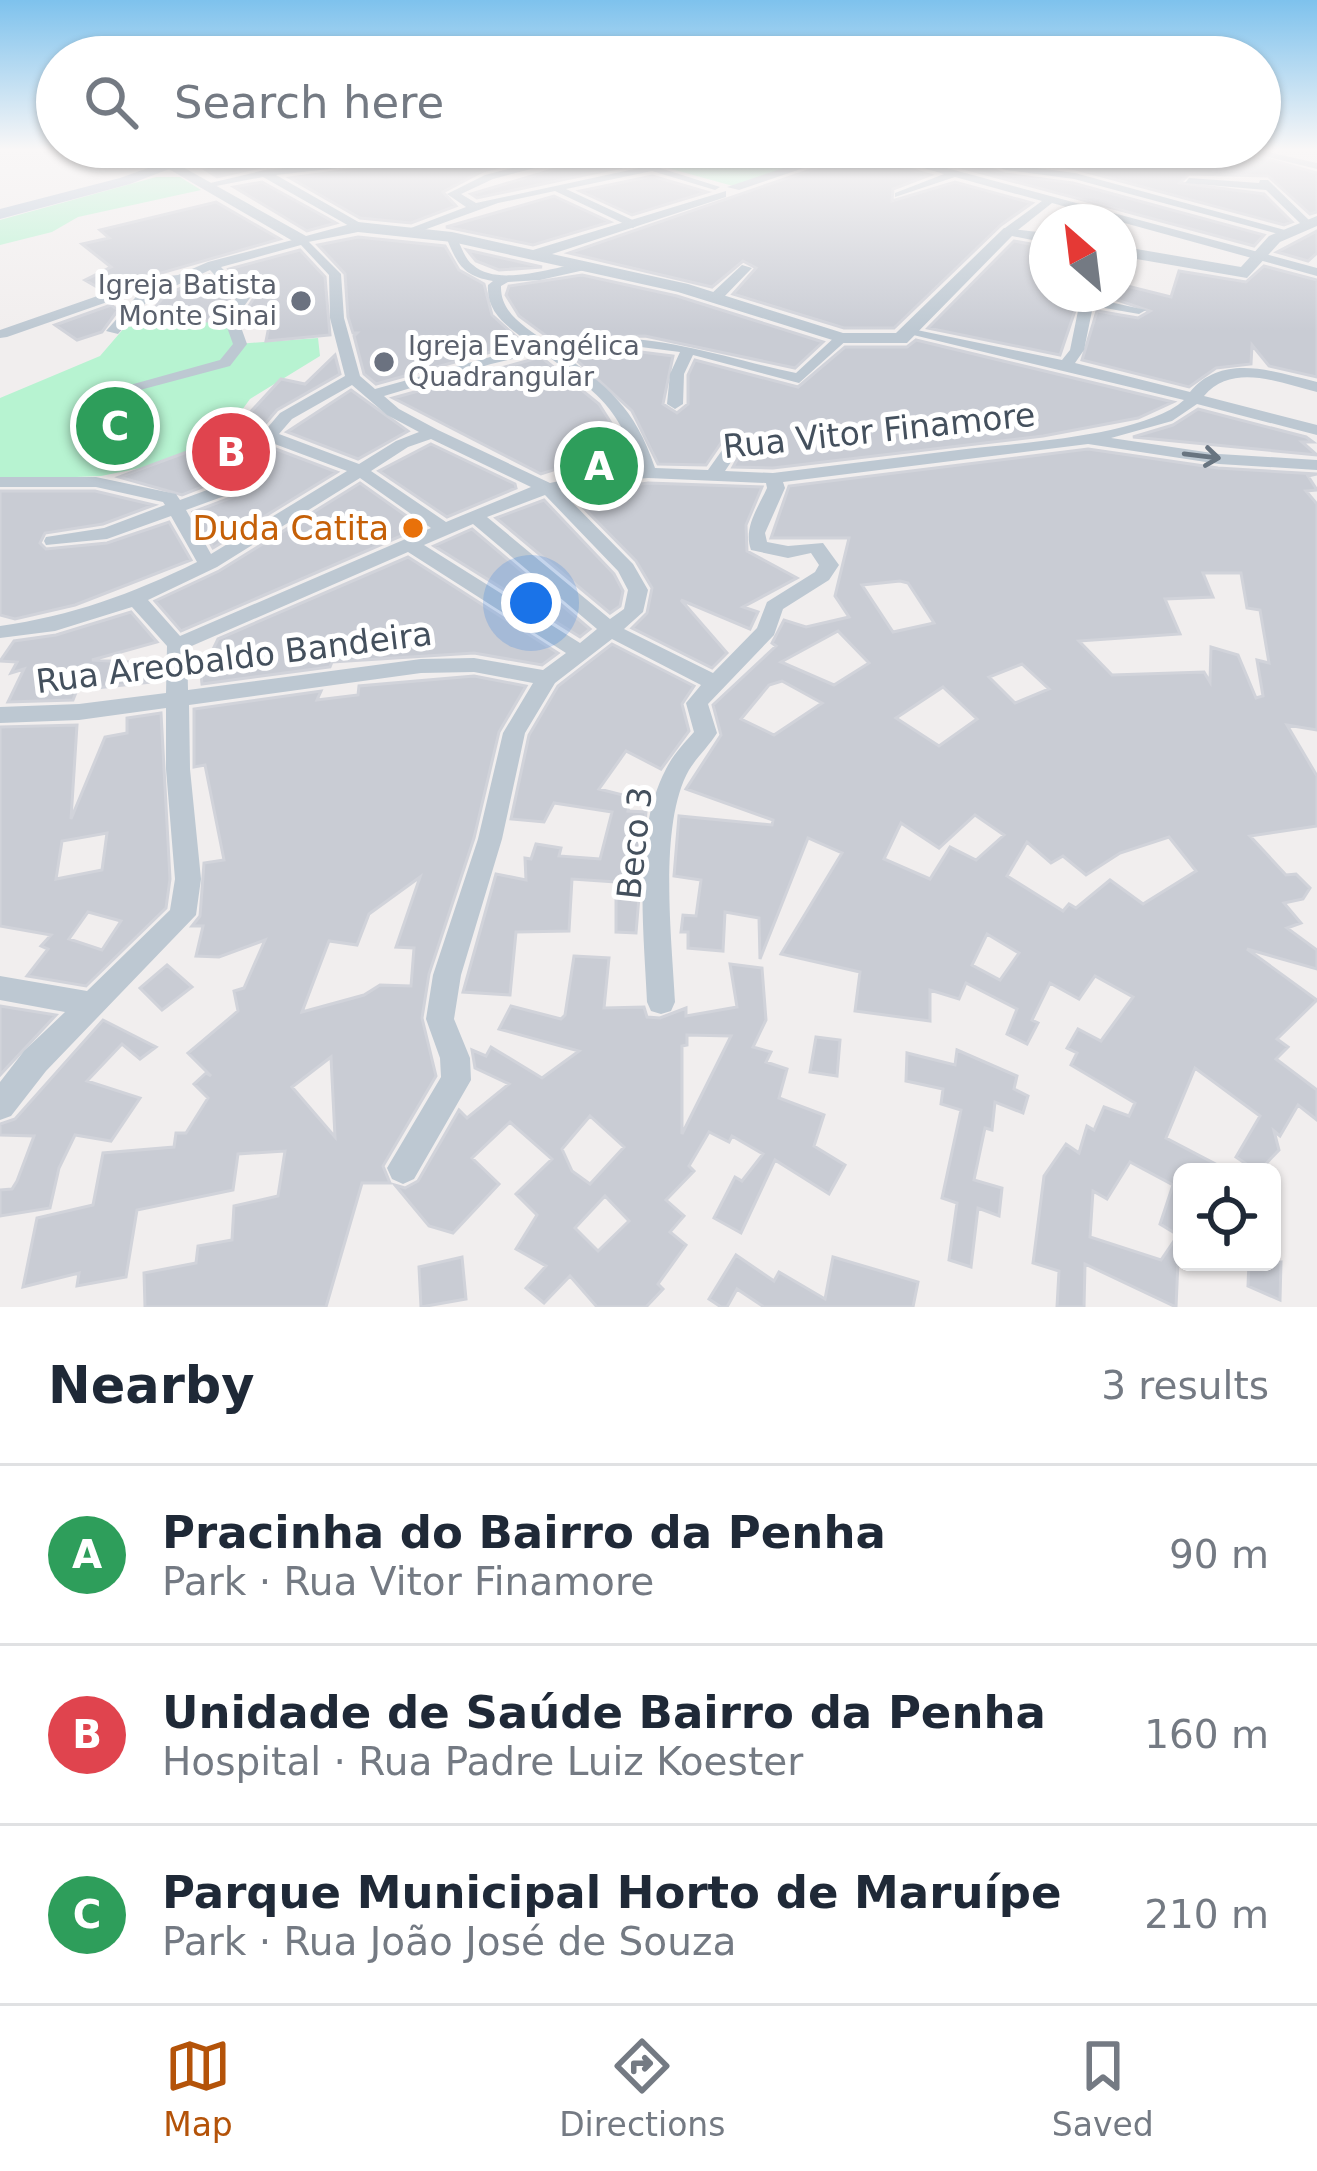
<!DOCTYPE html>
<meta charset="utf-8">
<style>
:root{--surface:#fff;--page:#f6f6f7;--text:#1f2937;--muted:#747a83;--line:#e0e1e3;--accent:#b45309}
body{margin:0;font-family:"DejaVu Sans",sans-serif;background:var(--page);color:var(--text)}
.controls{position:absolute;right:36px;bottom:36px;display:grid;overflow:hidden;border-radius:18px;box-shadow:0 3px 9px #0004}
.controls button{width:108px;height:108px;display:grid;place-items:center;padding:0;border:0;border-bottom:3px solid var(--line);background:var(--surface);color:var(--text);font:60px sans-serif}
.compass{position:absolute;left:1029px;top:204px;width:108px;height:108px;border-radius:50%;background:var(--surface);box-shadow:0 3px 9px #0004;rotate:332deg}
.you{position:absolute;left:531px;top:603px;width:42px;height:42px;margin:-30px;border:9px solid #fff;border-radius:50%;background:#1a73e8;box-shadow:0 0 0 18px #1a73e833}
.badge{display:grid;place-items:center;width:78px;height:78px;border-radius:50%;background:var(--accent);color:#fff;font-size:39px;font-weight:700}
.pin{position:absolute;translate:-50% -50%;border:6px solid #fff;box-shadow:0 3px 12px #0006}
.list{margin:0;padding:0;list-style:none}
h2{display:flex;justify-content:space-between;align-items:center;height:156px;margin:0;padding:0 48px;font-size:51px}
h2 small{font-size:39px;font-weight:400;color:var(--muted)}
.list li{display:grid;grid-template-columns:78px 1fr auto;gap:36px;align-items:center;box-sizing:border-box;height:180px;padding:0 48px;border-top:3px solid var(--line)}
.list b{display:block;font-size:45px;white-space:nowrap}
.list p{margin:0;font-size:39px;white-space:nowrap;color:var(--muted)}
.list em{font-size:39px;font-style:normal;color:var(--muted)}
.icon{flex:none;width:66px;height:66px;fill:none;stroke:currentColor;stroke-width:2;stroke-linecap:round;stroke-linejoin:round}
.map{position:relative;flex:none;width:1317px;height:1307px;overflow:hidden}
.search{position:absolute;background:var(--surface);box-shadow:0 3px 9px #0004;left:36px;right:36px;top:36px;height:132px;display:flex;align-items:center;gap:30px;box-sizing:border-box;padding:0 42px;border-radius:66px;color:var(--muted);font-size:45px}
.sheet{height:696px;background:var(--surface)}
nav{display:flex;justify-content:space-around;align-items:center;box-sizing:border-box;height:168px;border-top:3px solid var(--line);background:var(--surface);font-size:33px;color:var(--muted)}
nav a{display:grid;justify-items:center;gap:6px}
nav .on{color:var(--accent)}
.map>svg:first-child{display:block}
</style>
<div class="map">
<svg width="1317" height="1307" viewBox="0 0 1317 1307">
<rect width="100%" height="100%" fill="#f1eeee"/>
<path fill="#b7f3d1" d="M618 149H838V150L733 186 610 152Z
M156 177H180L201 190 78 217 52 232 0 245V220Z
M227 320 237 344 318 338 320 356 250 399 210 454 101 476 0 480V398L100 356 125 327Z"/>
<path fill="#c9ccd4" stroke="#d1d3da" stroke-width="3" fill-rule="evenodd" d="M257 149H425L265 166 217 177 206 170 242 162 230 159Z
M508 149H566L483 171 443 192 456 206 411 223 360 218 290 178Z
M893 149H933L1005 174 1073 183 1264 235 1254 246Z
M970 149H1100L1171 168 1193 167 1232 149 1317 173V212L1310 214 1268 176 1189 174 1180 183 1264 194 1292 222 1284 225 1076 169Z
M857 154 930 175 893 189 892 201 955 182 1032 203 1001 225 894 328H844L733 294 756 268 743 261 712 287 569 253Z
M592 158 622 167 477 198 471 194Z
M652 176 707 192 632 215 580 191Z
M262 182 336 223 307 231 234 187Z
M554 196 610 222 533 245 446 227Z
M216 202 280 239 102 290 85 280 111 267 82 244 109 238 100 230Z
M1317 231V253L1308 261 1277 252Z
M358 237 445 246 459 270 484 284 492 315 523 343 376 384 364 374 354 336 357 333H353L348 317 345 274 318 245Z
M1014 241 1047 247V294L1080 296 1060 355 928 328Z
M300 250 325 277 330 335 266 341 270 321 254 322 253 315H243L254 298 229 269Z
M467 250 542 267 499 270 476 261Z
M1264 266 1317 280V377L1269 366 1252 345 1251 364 1216 368 1189 387 1082 360 1097 311 1138 318 1150 311 1108 297 1119 294V284L1171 297 1179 271 1246 282Z
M209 275 230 298 219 320 141 326 164 296Z
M582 275 677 296 823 342 795 368 645 336 549 338 519 316 506 295 509 286Z
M111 305 118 310 102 332 77 340 55 325Z
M916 340 1173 402 1138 418 1043 436 773 468 733 467 743 449 730 441 721 443 706 465 658 464 632 411 570 354 633 351 673 356 663 404 677 413 688 404V375L695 360 798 387 845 347H907Z
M335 355 340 374 277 410 215 482 182 495 119 477 214 442 220 445 281 379 305 384Z
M541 357 599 404 626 447 541 474 393 398Z
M351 390 408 431 358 459 287 432Z
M1198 409 1306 437 1313 442H1302L1317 455 1133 437 1173 425Z
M431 444 515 484 516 488 447 517 379 471Z
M273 448 337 472 213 548 193 512 233 497Z
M1088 449 1218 468 1317 474 1308 476 1317 490 1306 491 1317 504V730L1287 725 1317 776V826L1250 836 1286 875 1296 874 1310 888 1303 899 1284 903 1301 923 1287 928 1317 950V969L1247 949 1317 1000 1277 1039 1288 1047 1276 1059 1317 1090V1120L1298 1105 1280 1136 1274 1131 1279 1150 1258 1172 1236 1157 1260 1116 1195 1068 1166 1138 1231 1172H1182L1176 1307 1085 1264 1084 1307H1057L1059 1271 1033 1263 1044 1176 1066 1144 1079 1153 1087 1126 1094 1130 1104 1107 1129 1116 1135 1103 1071 1065 1077 1053 1067 1048 1078 1029 1101 1041 1133 997 1095 976 1079 999 1050 983 1032 1020 1038 1023 1027 1044 1007 1034 1017 1009 966 983 959 999 930 990V1021L855 1011 860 972 781 954 842 853 808 838 760 959 759 918 725 912 723 951 688 948V932H681L683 915 696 916 701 880 674 876 679 816 772 825 773 820 686 789 721 735 713 705 776 646 772 643 784 620 806 627 849 617 835 596 849 538H771L789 486ZM1203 573H1241L1247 608 1260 610 1269 663 1257 660 1263 696 1256 698 1238 655 1211 647 1210 682 1204 672 1112 675 1079 641 1180 634 1165 599 1213 597ZM900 581 908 583 934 623 893 632 862 585ZM838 631 869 663 834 685 781 662ZM1022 664 1049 689 1015 703 989 677ZM782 681 822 703 774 735 741 719 769 685ZM943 687 977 719 939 746 896 718ZM975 815 1004 835 976 860 950 847 930 879 884 859 901 823 939 848ZM1169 837 1196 871 1143 904 1110 880 1076 908 1069 904 1063 911 1007 876 1027 842 1051 863 1063 856 1086 875 1120 853ZM987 934 1019 953 1000 980 972 965ZM1130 1162 1173 1185 1160 1224 1178 1235 1161 1260 1090 1237 1093 1191 1107 1199Z
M360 483 422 527 181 631 155 601 219 571Z
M648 483 762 487 746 525 747 551 797 578 743 607 758 612 750 629 681 600 727 653 712 668 632 628 647 613 652 588 636 561 570 494Z
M0 491H95L154 505 103 524 45 533 40 543 46 549 107 543 169 522 191 560 75 605 15 619 0 615Z
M544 500 614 574 623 591 620 606 610 613 496 518Z
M472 529 590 629 580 637 434 546Z
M408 557 558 653 542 665 474 653 332 662 330 667 202 684 201 674 218 639Z
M131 612 157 642 92 660 162 664V681L77 690 73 700 8 702 24 669 11 673 17 662 0 661 14 641 56 635Z
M612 644 694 686 682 704 689 731 661 769 626 751 599 789 631 797 628 811 646 812 636 933 616 932V882L572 879 569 931 516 932 510 995 463 992 496 874 526 880 525 858 531 859 536 844 561 848 559 856 600 859 612 812 554 803 544 822 511 819 529 735 558 686Z
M474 676 526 686 499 732 474 838 429 974 422 1018 436 1076 383 1166 390 1183H362L326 1307H145L144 1273 196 1263 198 1246 232 1240 234 1206 278 1196 285 1151 238 1154 233 1190 137 1210 126 1277 77 1286 79 1273 23 1287 37 1218 93 1205 103 1153 174 1147 176 1133H186L208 1098 194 1084 206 1073 211 1076 188 1053 238 1011 234 991 244 988 265 940 219 957 196 956 203 926H192L200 916 204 863 224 860 205 765 194 767V709L321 691 317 700 358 695 359 686ZM420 877 396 947 414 948 411 986 380 985 364 995 302 1012 329 941 357 945 369 914ZM331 1057 335 1137 292 1087Z
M161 713 170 879 166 908 86 986 27 976 48 949 41 946 51 935 0 926V727L77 725 71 819 105 737 127 733V718ZM107 833 102 870 56 879 62 841ZM88 912 121 921 102 950 69 939Z
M574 956 609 958 604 1008 644 1007 647 1017 660 1018 686 1008V1016L737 1007 730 964 762 968 766 1020 753 1047 771 1052 766 1062 787 1069 779 1098 824 1115 814 1146 845 1165 829 1194 775 1160 741 1233 714 1218 735 1177 742 1181 763 1154 732 1136 729 1142 709 1132 689 1166 694 1171 666 1200 684 1216 670 1232 686 1245 658 1284 663 1289 646 1307H597L570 1276 544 1303 526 1288 546 1266 516 1249 537 1215 516 1194 552 1159 510 1122 472 1158 499 1184 453 1233 429 1226 395 1185 405 1188 418 1181 459 1110 467 1118 509 1084 475 1068 472 1050 486 1056 491 1047 542 1078 579 1051 499 1029 511 1006 561 1019 565 1015ZM687 1035 731 1036 682 1134V1046L687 1045ZM590 1116 624 1147 590 1184 572 1171 562 1149ZM605 1196 629 1221 598 1251 575 1228Z
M167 965 192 987 162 1010 140 988Z
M0 1006 56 1015 0 1075Z
M103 1020 156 1047 140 1059 122 1044 87 1081 140 1098 111 1141 75 1135 59 1168 50 1208 0 1216V1190L12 1189 17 1181 34 1136 0 1135V1124L15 1119Z
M816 1037 840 1040 837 1076 810 1072Z
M957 1050 1017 1076 1014 1089 1028 1096 1023 1113 995 1102 992 1130 985 1128 974 1180 1002 1188 999 1216 978 1208 971 1267 949 1260 957 1203 942 1198 961 1110 941 1104 943 1089 906 1081 907 1053 955 1065Z
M736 1255 774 1281 779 1272 825 1299 833 1257 918 1282 913 1307H764L737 1289 727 1307H721L709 1299Z
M462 1257 466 1299 421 1307 419 1267Z
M1249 1262H1281L1280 1300 1248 1286Z"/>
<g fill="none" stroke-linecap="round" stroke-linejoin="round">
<path fill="#bdc8d2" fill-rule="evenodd" d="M469 149H504L276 175 362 224 364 227 358 231 263 177 211 187 206 184 265 170Z
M584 149H600L720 187 715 190 652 171 566 189 637 222 639 224 633 228 555 191 498 203 413 234 403 231 466 207 447 194 485 175ZM592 153 639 168 476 203 461 194 493 179Z
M859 149H876L1317 268V276L1052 203 1013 234H1005V228L1042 201 955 177 895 197V193L944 174Z
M937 149H953L1007 164 1075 173 1296 233 1290 237 1074 179 1006 170Z
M1236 149H1255L1317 163V169Z
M1189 178 1259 183 1260 180H1268L1311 222 1301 224 1266 190 1185 183Z
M452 233C462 242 462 257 473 265 500 289 558 264 589 263V269L540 280 508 282 501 286C500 314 527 328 548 343 642 326 707 354 796 373L837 335 849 338 799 383 693 355 684 374 683 404 675 409 667 404 670 374 680 352 633 346 557 350C607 386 635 407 655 468L708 470 725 446 731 445 739 450 725 471 773 473C835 465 897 458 958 450 1014 443 1143 437 1184 400L905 333 912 329 1062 360 1070 350 1080 301 1087 297 1146 310 1139 314 1093 306 1084 350 1075 363 1190 392C1223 352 1274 372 1317 382V392C1280 383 1233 362 1204 396L1317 425V435L1197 404 1172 421 1111 438 1219 454 1317 460V470L1219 464 1088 444 783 482 785 488 765 533 767 542 788 546 823 543 839 565 829 580 783 609 774 635 708 704 717 733C709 746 697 757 689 770 658 824 672 940 675 1002L671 1011 661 1014 651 1011 647 1002C644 932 632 833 666 769 673 755 684 743 694 732L686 703 701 685 612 639 555 683 525 733 502 839 461 975 454 1019 470 1058 471 1080 414 1179 403 1184 392 1179 387 1168 441 1077 440 1058 426 1019 433 975 478 839 503 733 533 683 474 672 421 673 189 705 190 769 201 879 196 915 46 1071 11 1116 0 1120V1082L24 1051 65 1012 0 1000V976L87 991 170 910 175 879 166 769V708L79 720 0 723V707L79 704 166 693 167 646 132 607 55 631 0 638V626C71 616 132 594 197 562L171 516 107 539 46 545 44 541 46 537 104 528 165 505 163 502 96 487H0V477H96L176 494 180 500 218 486 280 413 345 376 330 318 329 275 301 245 221 267 250 298 237 316 247 344 230 366 91 403 83 398 220 360 233 344 223 316 236 298 210 270 151 297 118 334 106 331 141 291 156 285 7 337 0 338V330L149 278 178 275 208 262 304 237 341 274 344 318 360 376 375 389 533 345C511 329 486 315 488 285L493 281C462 276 457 263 446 237ZM542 352C594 391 619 404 638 469L601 472 550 483 438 430 399 409 384 396 491 364ZM352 385 387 415 419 432 396 441 359 464 279 434 292 419ZM431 439 531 487 446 522 371 471 408 447ZM272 443 347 471 211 554 186 510 230 494ZM360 478 431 528 180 636 148 600 217 567ZM648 478 766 483 767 488C758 508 743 528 751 550L788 558 811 553 819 565 815 572 767 602 757 628 713 673 624 629 643 612 648 590 633 564 561 491 601 482ZM545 495 618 571 628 590 624 609 610 619 487 517ZM473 524 597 629 580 643 424 545ZM408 552 566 653 543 670 474 658 421 659 188 690 187 648Z
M742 265 752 268 720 301H710V295Z"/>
<path fill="#bdc8d2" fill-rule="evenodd" d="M839 149 856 150 739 190 727 187Z
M172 161 306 236 358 222 452 232 533 250 726 191V197L552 254 688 284 843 333H896L1004 228 1047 233V243L1012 236 907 343H842L678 292 452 242 358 232 298 244 167 168Z
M1317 216V226L1280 242 1247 278 1119 256V246L1241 267 1269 236Z"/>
<path fill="#becad9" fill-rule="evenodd" d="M201 149H222L130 184 0 219V209L120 178Z"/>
</g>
<defs><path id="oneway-shaft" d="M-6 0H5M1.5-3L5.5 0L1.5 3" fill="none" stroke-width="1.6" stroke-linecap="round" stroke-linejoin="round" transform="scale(3)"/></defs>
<use stroke="#687480" href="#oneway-shaft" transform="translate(1202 456) rotate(7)"/>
<linearGradient id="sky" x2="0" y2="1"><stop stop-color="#7ec2ed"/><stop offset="0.45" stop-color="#f9f7f7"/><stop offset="1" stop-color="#f9f7f7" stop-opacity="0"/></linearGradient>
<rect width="1317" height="332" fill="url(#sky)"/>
<g fill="#6b7280" stroke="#fff" stroke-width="4.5">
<circle cx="301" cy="301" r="12"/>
<circle cx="384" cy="362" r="12"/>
</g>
<circle fill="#e8710a" stroke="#fff" stroke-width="4.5" cx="413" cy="528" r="12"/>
<g text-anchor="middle" stroke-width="10" stroke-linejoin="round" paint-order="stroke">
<g font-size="27" fill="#5b616d" stroke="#fff" text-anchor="end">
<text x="277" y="294">Igreja Batista<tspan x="277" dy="31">Monte Sinai</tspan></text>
<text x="408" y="355" text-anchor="start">Igreja Evangélica<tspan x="408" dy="31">Quadrangular</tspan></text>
</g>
<g font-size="33" fill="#44505d" stroke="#fff">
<text transform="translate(879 430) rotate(-6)" y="12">Rua Vitor Finamore</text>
<text transform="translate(234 657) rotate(-7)" y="12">Rua Areobaldo Bandeira</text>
<text transform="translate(634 843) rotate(-84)" y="12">Beco 3</text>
</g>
<g font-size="33" fill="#c56008" stroke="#fff" text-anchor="end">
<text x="389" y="540">Duda Catita</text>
</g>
</g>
</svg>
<div class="controls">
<button><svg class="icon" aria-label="locate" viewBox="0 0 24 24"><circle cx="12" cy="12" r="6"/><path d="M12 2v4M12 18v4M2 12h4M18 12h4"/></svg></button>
</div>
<svg class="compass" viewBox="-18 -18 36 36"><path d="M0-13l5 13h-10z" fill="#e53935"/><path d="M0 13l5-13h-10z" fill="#747a83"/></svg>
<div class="you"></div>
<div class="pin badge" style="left:599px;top:466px;background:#2e9e5b">A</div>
<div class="pin badge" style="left:231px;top:452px;background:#e0444e">B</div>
<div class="pin badge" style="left:115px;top:426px;background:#2e9e5b">C</div>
<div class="search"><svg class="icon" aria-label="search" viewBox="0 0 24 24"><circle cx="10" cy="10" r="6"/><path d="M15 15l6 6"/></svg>Search here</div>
</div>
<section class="sheet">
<h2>Nearby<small>3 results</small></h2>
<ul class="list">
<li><span class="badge" style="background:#2e9e5b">A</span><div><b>Pracinha do Bairro da Penha</b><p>Park · Rua Vitor Finamore</p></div><em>90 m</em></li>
<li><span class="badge" style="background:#e0444e">B</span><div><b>Unidade de Saúde Bairro da Penha</b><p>Hospital · Rua Padre Luiz Koester</p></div><em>160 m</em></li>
<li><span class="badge" style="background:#2e9e5b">C</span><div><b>Parque Municipal Horto de Maruípe</b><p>Park · Rua João José de Souza</p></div><em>210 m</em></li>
</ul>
</section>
<nav>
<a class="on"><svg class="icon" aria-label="map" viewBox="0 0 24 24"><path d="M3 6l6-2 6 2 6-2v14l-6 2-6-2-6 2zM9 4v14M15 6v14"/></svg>Map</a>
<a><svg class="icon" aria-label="directions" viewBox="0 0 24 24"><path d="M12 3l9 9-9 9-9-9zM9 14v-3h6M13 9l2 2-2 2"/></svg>Directions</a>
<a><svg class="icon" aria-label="saved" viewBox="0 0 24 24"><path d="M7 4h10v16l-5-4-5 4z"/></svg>Saved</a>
</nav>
